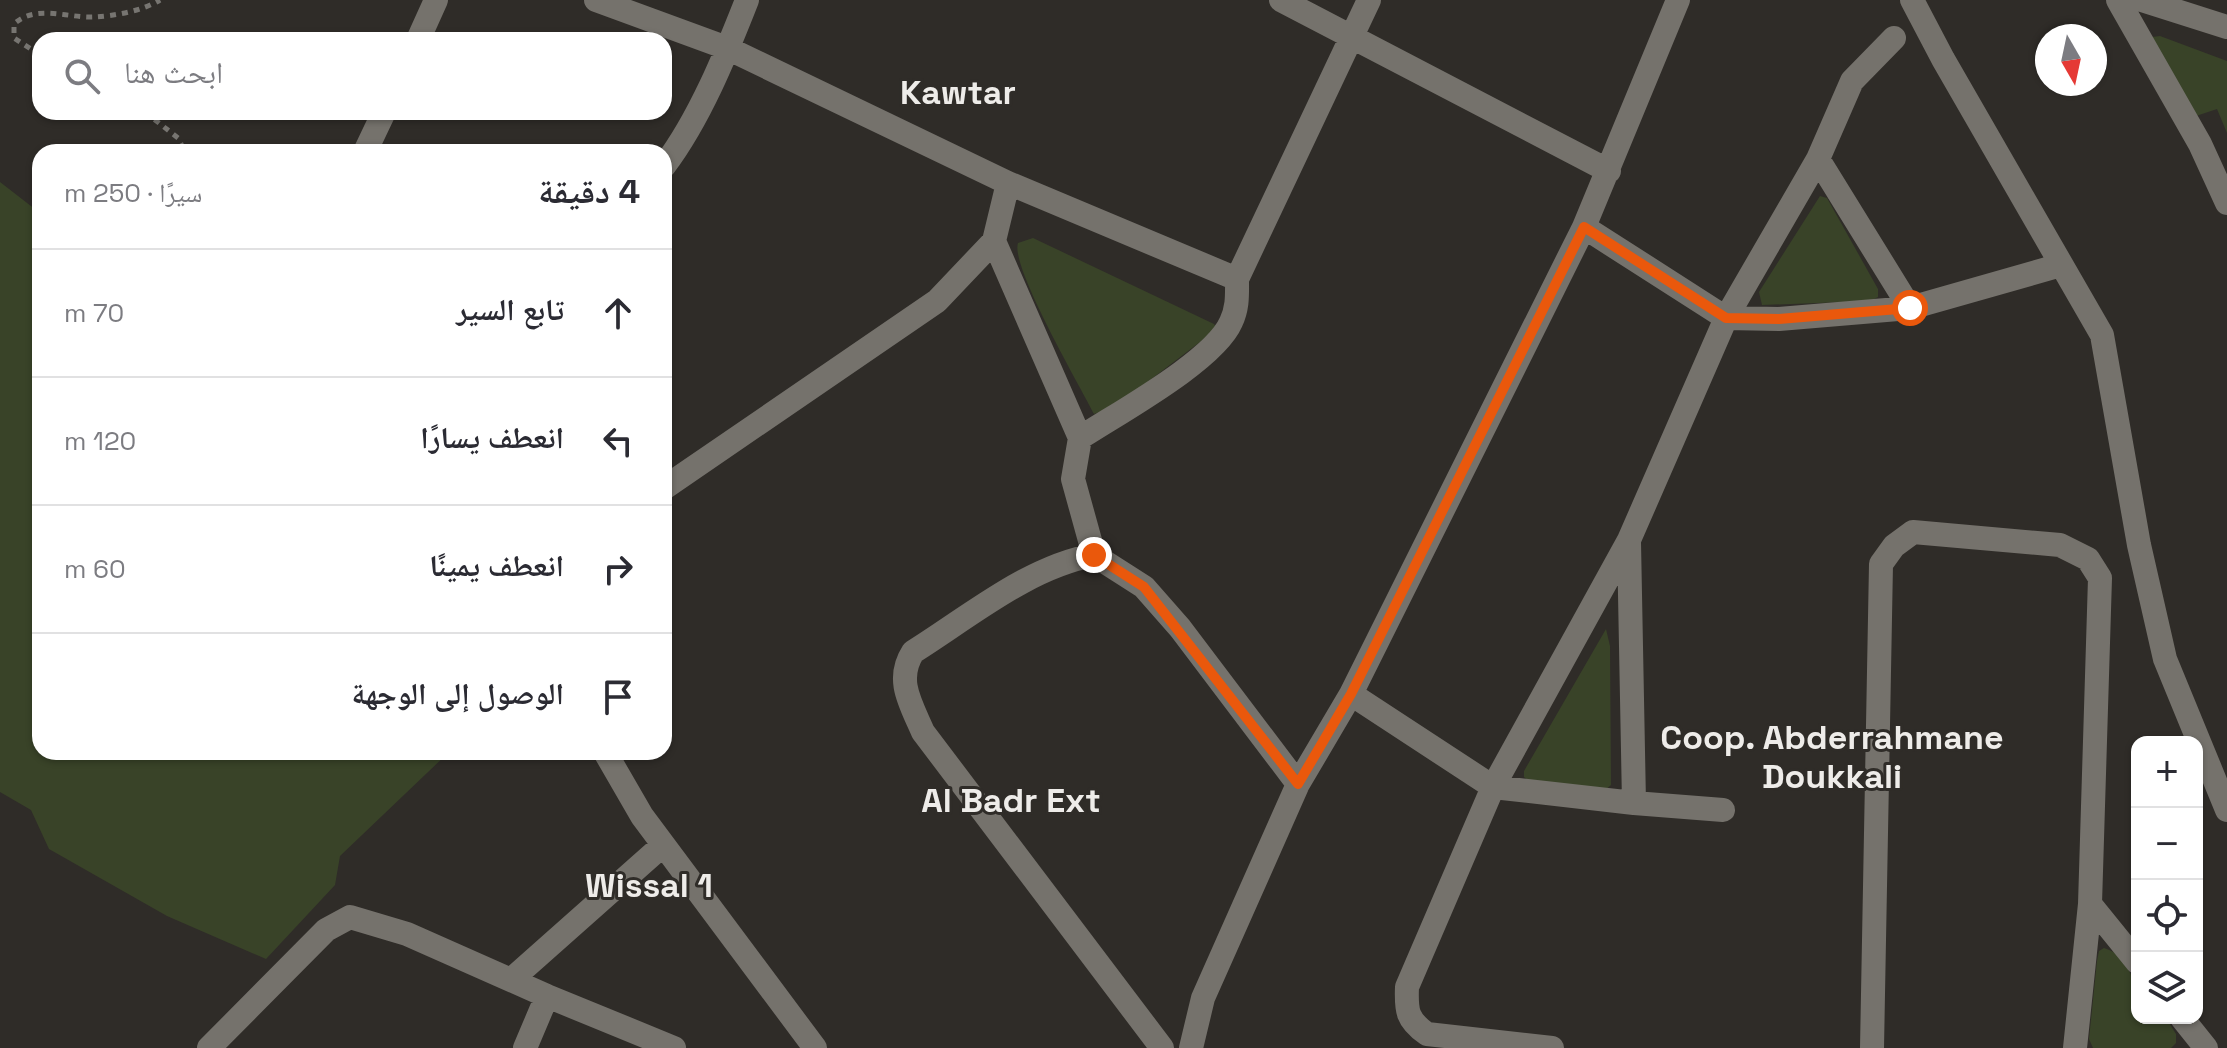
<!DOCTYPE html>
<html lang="ar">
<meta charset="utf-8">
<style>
:root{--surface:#fff;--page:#f7f7f7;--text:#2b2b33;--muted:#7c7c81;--line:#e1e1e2}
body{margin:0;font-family:"Space Grotesk","Noto Naskh Arabic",sans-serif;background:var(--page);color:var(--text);direction:rtl}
.controls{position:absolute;right:24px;bottom:24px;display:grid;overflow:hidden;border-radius:16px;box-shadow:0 2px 6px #0004}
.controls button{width:72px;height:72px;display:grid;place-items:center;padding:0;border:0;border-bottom:2px solid var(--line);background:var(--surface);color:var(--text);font:40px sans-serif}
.compass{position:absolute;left:2035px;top:24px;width:72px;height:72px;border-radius:50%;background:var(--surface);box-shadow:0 2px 6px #0004;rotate:171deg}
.stop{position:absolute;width:24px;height:24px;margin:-18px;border:6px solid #ea580c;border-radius:50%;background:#fff}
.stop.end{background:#ea580c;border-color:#fff;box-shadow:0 2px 8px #0008}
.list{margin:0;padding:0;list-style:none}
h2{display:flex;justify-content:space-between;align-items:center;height:104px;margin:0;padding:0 32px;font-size:34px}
h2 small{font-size:26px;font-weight:400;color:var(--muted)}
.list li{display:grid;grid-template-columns:52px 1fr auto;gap:24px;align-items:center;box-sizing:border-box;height:128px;padding:0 32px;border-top:2px solid var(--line)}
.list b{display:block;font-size:30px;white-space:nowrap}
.list em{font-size:26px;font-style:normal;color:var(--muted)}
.icon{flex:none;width:44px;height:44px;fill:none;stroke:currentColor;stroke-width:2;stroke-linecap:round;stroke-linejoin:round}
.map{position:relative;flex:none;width:2227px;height:1048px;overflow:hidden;direction:ltr}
.search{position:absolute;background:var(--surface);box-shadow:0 2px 6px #0004;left:32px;top:32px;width:640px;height:88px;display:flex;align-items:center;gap:20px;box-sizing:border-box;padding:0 28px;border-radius:24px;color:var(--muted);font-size:30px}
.panel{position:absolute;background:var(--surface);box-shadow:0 2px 6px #0004;left:32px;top:144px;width:640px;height:616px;border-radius:24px;direction:rtl}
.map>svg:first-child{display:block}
</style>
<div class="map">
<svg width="2227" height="1048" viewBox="0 0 2227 1048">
<rect width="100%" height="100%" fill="#2f2c28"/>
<path fill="#394328" d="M2160 36 2227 61V133L2217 109 2193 117 2152 37Z
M0 182 40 213V752H449L340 856 335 885 266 959 167 916 49 849 31 810 0 792Z
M1820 196 1827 198 1878 289V297L1870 301 1762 305 1759 292Z
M1033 238 1214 324 1217 329 1116 406 1094 414C1080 386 1010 266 1018 243Z
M1606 629 1610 646 1611 785 1604 791 1531 783 1524 777V771Z
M2104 948C2134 957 2137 993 2137 1018H2166L2176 1034V1043L2171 1048H2093L2089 1039 2097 961 2099 951Z"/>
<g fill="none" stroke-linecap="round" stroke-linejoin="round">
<path stroke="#777571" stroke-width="5" stroke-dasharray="6 6" stroke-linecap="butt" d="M40 55 14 38V24C36 4 67 18 93 17 114 16 142 11 160 0
M145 112 178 138 185 152"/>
<path stroke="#75726c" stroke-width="24" d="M596 0 727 48 1008 183
M1281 0 1609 171
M1912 0 1943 59 2102 335 2139 545 2165 659 2227 810
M2118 0 2200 144 2227 203
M2142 0 2227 27
M418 40 436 0
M365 152 384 112
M1818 159 1910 308
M664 166C700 118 725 56 747 0
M1584 227 1726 318 1779 319 1910 308 2061 265
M994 241 1080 438
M664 488 937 301 994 241 1008 183 1237 279
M1094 555 1073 479 1080 438C1118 413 1214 361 1231 322 1238 307 1237 295 1237 279L1369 0
M1351 694 1493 787 1634 803 1629 542
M605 752 642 816 815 1048
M1634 803 1723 810
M512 979 663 845
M2182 1018 2206 1048
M209 1048 326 930 350 917 407 934 547 996
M525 1048 547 996 674 1048
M1162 1048 923 732C911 704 895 680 913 652 969 617 1028 567 1094 555L1144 587 1180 628 1298 784
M1191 1048 1203 998 1298 784 1351 694 1584 227 1678 0
M1552 1048 1427 1034C1407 1020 1406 1011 1407 987L1493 787 1629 540 1726 318 1818 159 1852 81 1894 38
M1872 1048 1881 564 1894 546 1913 532 2060 545 2088 559 2100 578 2090 904 2137 962
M2075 1048 2090 904"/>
</g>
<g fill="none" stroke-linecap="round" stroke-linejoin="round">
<path stroke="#ea580c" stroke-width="10" d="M1094 555 1144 587 1298 784 1351 694 1584 227 1726 318 1779 319 1910 308"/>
</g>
<g text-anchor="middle" stroke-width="6" stroke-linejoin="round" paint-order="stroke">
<g font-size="34" font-weight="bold" fill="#eeece9" stroke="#2f2c28">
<text x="958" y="104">Kawtar</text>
<text x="1832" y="749">Coop. Abderrahmane<tspan x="1832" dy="39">Doukkali</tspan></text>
<text x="1011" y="812">Al Badr Ext</text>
<text x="649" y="897">Wissal 1</text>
</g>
</g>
</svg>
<div class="controls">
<button>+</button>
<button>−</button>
<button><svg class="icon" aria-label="locate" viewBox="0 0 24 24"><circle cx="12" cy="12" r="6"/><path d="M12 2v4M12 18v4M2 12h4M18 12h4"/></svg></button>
<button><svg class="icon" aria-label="layers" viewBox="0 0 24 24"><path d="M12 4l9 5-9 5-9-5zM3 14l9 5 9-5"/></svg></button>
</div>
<svg class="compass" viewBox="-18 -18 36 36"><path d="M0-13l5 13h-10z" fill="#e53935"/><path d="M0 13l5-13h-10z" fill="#7c7c81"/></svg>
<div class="stop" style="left:1910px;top:308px"></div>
<div class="stop end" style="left:1094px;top:555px"></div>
<div class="search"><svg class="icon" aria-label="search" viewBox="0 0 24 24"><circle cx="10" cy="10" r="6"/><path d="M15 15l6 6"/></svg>ابحث هنا</div>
<section class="panel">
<h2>4 دقيقة<small>سيرًا · 250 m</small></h2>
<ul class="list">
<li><svg class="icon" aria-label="ahead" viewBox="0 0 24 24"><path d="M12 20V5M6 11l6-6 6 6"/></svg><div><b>تابع السير</b></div><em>70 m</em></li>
<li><svg class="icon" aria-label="left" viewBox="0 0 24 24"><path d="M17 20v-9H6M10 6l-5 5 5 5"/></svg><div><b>انعطف يسارًا</b></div><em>120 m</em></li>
<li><svg class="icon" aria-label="right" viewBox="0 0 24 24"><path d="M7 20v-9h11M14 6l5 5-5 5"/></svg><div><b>انعطف يمينًا</b></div><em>60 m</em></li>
<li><svg class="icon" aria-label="arrive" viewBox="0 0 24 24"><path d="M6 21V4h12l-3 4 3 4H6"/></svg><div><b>الوصول إلى الوجهة</b></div></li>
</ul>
</section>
</div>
